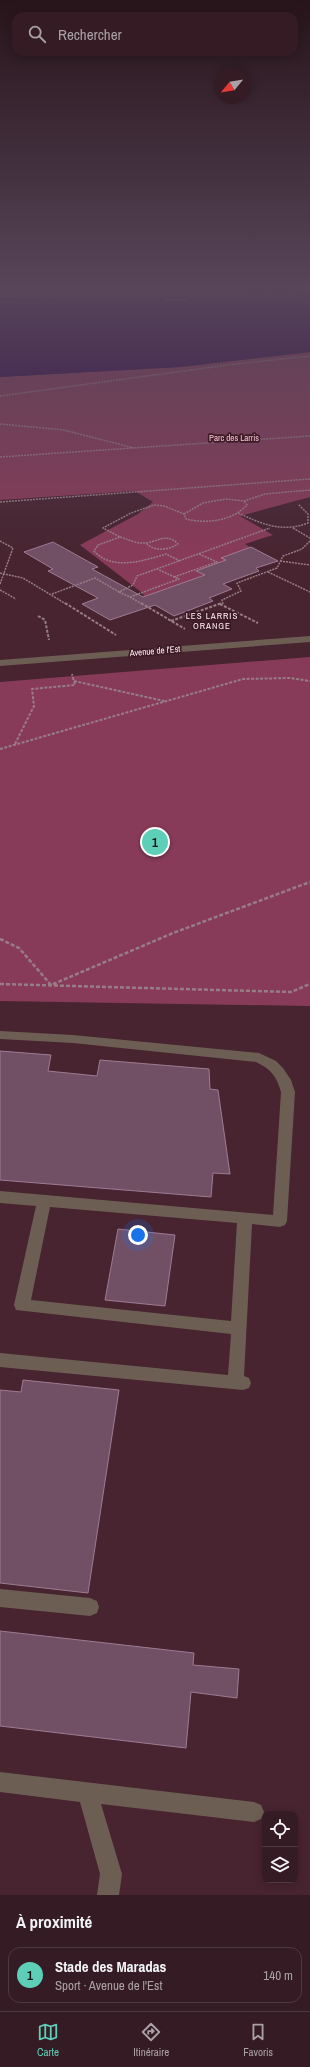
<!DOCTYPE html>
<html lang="fr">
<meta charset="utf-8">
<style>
:root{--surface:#351b24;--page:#402831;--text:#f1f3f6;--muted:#aaa1a6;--line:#4f3941;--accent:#5dceb8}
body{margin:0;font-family:"Archivo Narrow",sans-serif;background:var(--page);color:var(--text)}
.controls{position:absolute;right:12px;bottom:12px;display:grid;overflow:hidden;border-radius:8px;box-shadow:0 2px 10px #0003}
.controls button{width:36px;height:36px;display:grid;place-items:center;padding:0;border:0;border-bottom:1px solid var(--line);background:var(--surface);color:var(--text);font:20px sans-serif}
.compass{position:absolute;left:214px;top:68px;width:36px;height:36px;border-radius:50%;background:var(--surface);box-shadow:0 2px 10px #0003;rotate:240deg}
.you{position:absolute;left:138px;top:1235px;width:14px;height:14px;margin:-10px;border:3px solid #fff;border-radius:50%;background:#1a73e8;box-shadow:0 0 0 6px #1a73e833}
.badge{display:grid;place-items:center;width:26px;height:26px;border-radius:50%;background:var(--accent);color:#111;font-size:13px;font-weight:700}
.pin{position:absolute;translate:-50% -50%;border:2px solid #fff;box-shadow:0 1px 4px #0006}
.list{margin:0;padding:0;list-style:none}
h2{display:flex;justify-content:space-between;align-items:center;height:52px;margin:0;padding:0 16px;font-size:17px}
h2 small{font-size:13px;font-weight:400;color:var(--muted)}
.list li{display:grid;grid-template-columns:26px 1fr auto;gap:12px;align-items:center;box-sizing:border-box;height:56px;margin:0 8px 8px;padding:0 8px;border:1px solid var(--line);border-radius:12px}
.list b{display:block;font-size:15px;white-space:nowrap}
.list p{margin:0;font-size:13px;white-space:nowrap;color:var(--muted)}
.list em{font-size:13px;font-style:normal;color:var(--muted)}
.icon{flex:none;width:22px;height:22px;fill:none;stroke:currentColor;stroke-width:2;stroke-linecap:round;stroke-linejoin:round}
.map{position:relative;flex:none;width:310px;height:1895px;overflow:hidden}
.search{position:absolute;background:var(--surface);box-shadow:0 2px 10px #0003;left:12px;right:12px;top:12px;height:44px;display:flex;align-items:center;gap:10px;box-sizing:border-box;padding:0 14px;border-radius:12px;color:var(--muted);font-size:15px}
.sheet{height:116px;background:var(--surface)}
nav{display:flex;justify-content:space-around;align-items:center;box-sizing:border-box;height:56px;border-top:1px solid var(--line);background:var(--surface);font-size:11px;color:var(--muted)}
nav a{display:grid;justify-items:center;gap:2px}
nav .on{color:var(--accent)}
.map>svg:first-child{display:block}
</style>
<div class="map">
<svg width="310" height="1895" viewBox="0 0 310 1895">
<rect width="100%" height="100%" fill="#472430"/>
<path fill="#883b58" d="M310 352V497L240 516 273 535 245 544 253 549 222 558 229 562 197 571 205 575 147 600 141 592 80 545 138 514 153 502 135 491 0 500V377L180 367Z
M310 657V1006L0 1001V682Z"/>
<path fill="#250348" d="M310 295V352L180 367 0 377V297Z"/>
<path fill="#715066" stroke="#9f7b93" d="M53 542 98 567 92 569 143 597 205 575 196 571 226 560 221 558 251 547 278 561 256 568 259 571 223 584 232 589 209 598 213 601 174 616 155 605 110 620 82 604 98 598 48 571 53 569 24 552Z
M0 1051 51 1055 48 1071 97 1076 100 1060 209 1069 210 1089 218 1090 230 1174 213 1173 211 1197 0 1180Z
M118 1229 175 1235 165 1306 105 1300Z
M23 1380 119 1390 88 1593 0 1583V1390L21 1392Z
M0 1631 194 1653 193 1665 239 1669 237 1698 191 1692 186 1748 0 1726Z"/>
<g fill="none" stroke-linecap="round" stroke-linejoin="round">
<path stroke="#977d85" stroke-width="1.5" stroke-dasharray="2 1" stroke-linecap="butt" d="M0 294 310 291
M164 295 165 300H186
M0 296 310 294
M0 396 235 364 310 356
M0 424 64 430 134 448
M0 457 310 436
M0 502 310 479
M238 513C262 524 282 533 308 523V514L298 504
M184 514 203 503 226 499 244 501 265 494 310 490
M293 528 310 538
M120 537C127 539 134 543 142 543 156 544 165 531 178 544 169 550 154 552 146 543
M0 541 13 548 0 584
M180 561 166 554C143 561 112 571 94 551L98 545 120 537 103 528 131 513 154 505 164 506 184 514 186 519C207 524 232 521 247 505L244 501
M280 561 310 565
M268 572 310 592
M0 573 23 578 66 604
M174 577 217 562 199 554
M0 590 16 599
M119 592 130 597 179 579 157 569
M52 594 95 578 119 592 133 585 137 576 270 528
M130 597 142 604
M219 604 223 603 222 600 241 591 237 583 277 568 283 556 302 549 310 541"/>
<path stroke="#977d85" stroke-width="2" stroke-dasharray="3 1.5" stroke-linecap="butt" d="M65 603 116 635
M141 603 185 629
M220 604 258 623
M38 616 45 620 49 640
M171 621 222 603
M74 681 164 701
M15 744 34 706 32 689 75 685 72 674
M0 749 243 679 290 678 310 681"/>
<path stroke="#977d85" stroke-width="2.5" stroke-dasharray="4 2" stroke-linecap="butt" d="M0 939 19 948 51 985 173 933 310 882
M0 984 291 992 310 984"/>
<path fill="#6d5e53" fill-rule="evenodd" d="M0 1031 73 1035 259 1053 276 1061 283 1068 291 1080 295 1092 287 1221 285 1225 280 1227 252 1224 244 1376 249 1378 251 1383 249 1388 243 1390 0 1367V1353L228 1375 231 1334 16 1310 14 1305 36 1206 0 1203V1191L273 1215 281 1092C277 1077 271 1069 256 1062L73 1043 0 1039ZM50 1207 237 1223 231 1321 31 1300Z
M0 1589 90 1598 97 1601 99 1607 97 1613 90 1616 0 1607Z
M0 1772 254 1802 261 1805 264 1812 261 1819 254 1822 101 1804 122 1874 119 1895H97L100 1874 80 1802 0 1792Z"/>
<path fill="#6d5e53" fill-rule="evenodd" d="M310 636V642L0 666V660Z"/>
</g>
<linearGradient id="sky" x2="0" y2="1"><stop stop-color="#27141a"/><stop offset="0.52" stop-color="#584559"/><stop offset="1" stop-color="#584559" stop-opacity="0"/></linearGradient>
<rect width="310" height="555" fill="url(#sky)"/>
<g text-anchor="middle" stroke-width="3.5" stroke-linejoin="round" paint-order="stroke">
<g font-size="9" fill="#f9c0d1" stroke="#3c1a26">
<text x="234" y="441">Parc des Larris</text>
</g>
<g font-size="9" letter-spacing="1" fill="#feeff3" stroke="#3c1a26">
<text x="212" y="619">LES LARRIS<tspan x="212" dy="10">ORANGE</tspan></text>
</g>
<g font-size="9" fill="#feeff3" stroke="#3c1a26">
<text transform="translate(155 651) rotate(-5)" y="3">Avenue de l'Est</text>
</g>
</g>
</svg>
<div class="controls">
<button><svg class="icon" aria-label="locate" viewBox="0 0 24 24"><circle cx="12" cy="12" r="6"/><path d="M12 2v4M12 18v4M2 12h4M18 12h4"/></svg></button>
<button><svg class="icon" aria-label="layers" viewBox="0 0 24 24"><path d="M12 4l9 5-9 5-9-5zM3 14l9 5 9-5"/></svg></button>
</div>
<svg class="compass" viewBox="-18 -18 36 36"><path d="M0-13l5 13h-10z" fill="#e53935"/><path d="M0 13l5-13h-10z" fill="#aaa1a6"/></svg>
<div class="you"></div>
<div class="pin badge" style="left:155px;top:842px">1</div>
<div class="search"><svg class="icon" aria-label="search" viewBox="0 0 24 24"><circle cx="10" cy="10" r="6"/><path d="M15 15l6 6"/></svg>Rechercher</div>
</div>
<section class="sheet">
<h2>À proximité<small></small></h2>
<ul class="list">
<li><span class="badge">1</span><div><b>Stade des Maradas</b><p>Sport · Avenue de l'Est</p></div><em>140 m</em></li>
</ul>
</section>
<nav>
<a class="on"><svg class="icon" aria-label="map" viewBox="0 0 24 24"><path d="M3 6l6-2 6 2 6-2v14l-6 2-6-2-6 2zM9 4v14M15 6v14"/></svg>Carte</a>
<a><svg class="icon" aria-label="directions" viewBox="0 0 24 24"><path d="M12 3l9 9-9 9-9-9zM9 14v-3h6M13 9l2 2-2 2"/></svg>Itinéraire</a>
<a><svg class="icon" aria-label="saved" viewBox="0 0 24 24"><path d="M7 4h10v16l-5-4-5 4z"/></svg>Favoris</a>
</nav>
